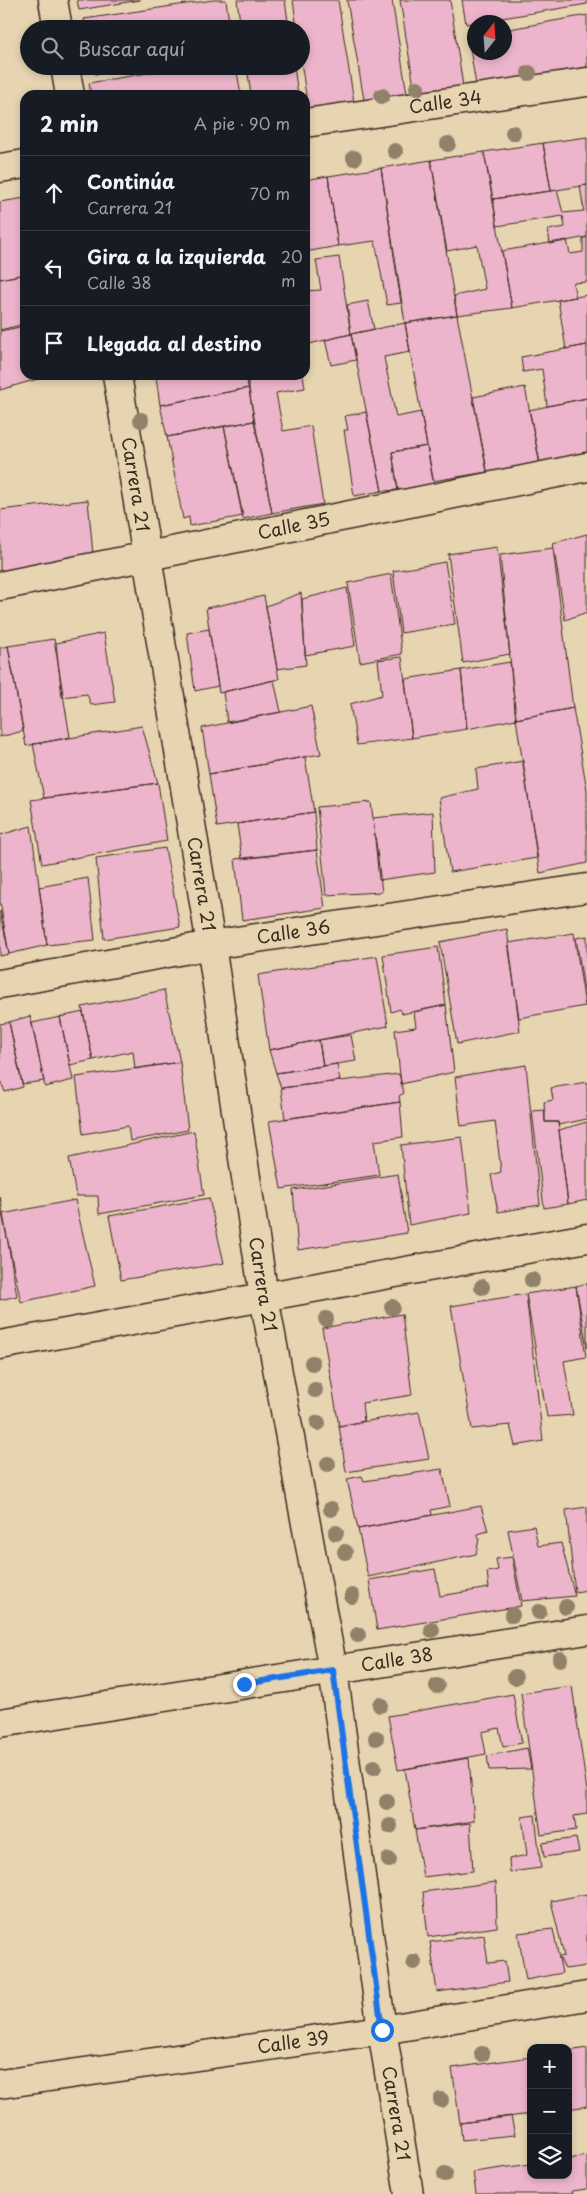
<!DOCTYPE html>
<html lang="es">
<meta charset="utf-8">
<style>
:root{--surface:#171b24;--page:#20242c;--text:#f1f3f6;--muted:#9ea1a6;--line:#363941}
body{margin:0;font-family:"Playpen Sans",sans-serif;background:var(--page);color:var(--text)}
.controls{position:absolute;right:15px;bottom:15px;display:grid;overflow:hidden;border-radius:10px;box-shadow:0 2px 8px #0003}
.controls button{width:45px;height:45px;display:grid;place-items:center;padding:0;border:0;border-bottom:1px solid var(--line);background:var(--surface);color:var(--text);font:25px sans-serif}
.compass{position:absolute;left:467px;top:15px;width:45px;height:45px;border-radius:50%;background:var(--surface);box-shadow:0 2px 8px #0003;rotate:17deg}
.stop{position:absolute;width:15px;height:15px;margin:-11px;border:4px solid #1a73e8;border-radius:50%;background:#fff}
.stop.end{background:#1a73e8;border-color:#fff;box-shadow:0 1px 5px #0008}
.list{margin:0;padding:0;list-style:none}
h2{display:flex;justify-content:space-between;align-items:center;height:65px;margin:0;padding:0 20px;font-size:21px}
h2 small{font-size:16px;font-weight:400;color:var(--muted)}
.list li{display:grid;grid-template-columns:32px 1fr auto;gap:15px;align-items:center;box-sizing:border-box;height:75px;padding:0 20px;border-top:1px solid var(--line)}
.list b{display:block;font-size:19px;white-space:nowrap}
.list p{margin:0;font-size:16px;white-space:nowrap;color:var(--muted)}
.list em{font-size:16px;font-style:normal;color:var(--muted)}
.icon{flex:none;width:28px;height:28px;fill:none;stroke:currentColor;stroke-width:2;stroke-linecap:round;stroke-linejoin:round}
.map{position:relative;flex:none;width:587px;height:2194px;overflow:hidden}
.search{position:absolute;background:var(--surface);box-shadow:0 2px 8px #0003;left:20px;top:20px;width:290px;height:55px;display:flex;align-items:center;gap:12px;box-sizing:border-box;padding:0 18px;border-radius:28px;color:var(--muted);font-size:19px}
.panel{position:absolute;background:var(--surface);box-shadow:0 2px 8px #0003;left:20px;top:90px;width:290px;height:290px;border-radius:15px}
.map>svg:first-child{display:block}
</style>
<div class="map">
<svg width="587" height="2194" viewBox="0 0 587 2194">
<rect width="100%" height="100%" fill="#e7d5b2"/>
<filter id="ink" filterUnits="userSpaceOnUse"><feTurbulence type="fractalNoise" baseFrequency=".02" numOctaves="2"/><feDisplacementMap in="SourceGraphic" scale="10" xChannelSelector="R" yChannelSelector="G"/><feConvolveMatrix kernelMatrix="1 2 1 2 8 2 1 2 1" color-interpolation-filters="sRGB"/></filter>
<g filter="url(#ink)">
<path fill="#edb5cb" stroke="#3b2a1e" d="M77 0H140L79 10Z
M213 0H226L230 29H86L84 19Z
M237 0H285L289 29H241Z
M293 0H338L354 102 308 109 301 61V29H297Z
M347 0H392L407 94 364 100Z
M400 0H450L463 86 415 93Z
M462 0H587V4L466 24Z
M587 15V67L476 85 468 37 474 36V52H504V30Z
M93 66H137L95 74Z
M188 66H236L241 95H91L89 83Z
M247 66H294L298 95H251Z
M587 137V185L551 191 543 143Z
M543 143 551 191 493 199 484 152Z
M484 152 512 308 457 315 454 296 485 289 477 245 447 251 431 160Z
M431 160 457 315 405 323 381 168Z
M381 168 401 303 387 305 375 241 338 246 328 176Z
M328 176 338 246 305 252V180Z
M587 185V237L550 244 548 230 565 227 563 216 497 226 493 199 557 190 563 213 584 211 580 186Z
M25 198V274L0 279V202Z
M587 237V282L573 283 576 297 512 308 502 251 567 240 570 254 583 252V238Z
M339 257 351 334 305 345V291L321 290 316 260Z
M25 274V324L0 330V279Z
M587 295V345L566 349 558 300Z
M368 301 374 329 351 334 347 305Z
M457 315 487 472 433 481 405 323Z
M405 323 410 352 384 357 396 417 421 412 427 446 392 452 398 490 382 491 351 334Z
M25 326V375H51L0 390V331Z
M351 334 356 360 331 365 325 340Z
M587 345V398L547 406 542 369 523 372 521 357Z
M165 375H246L249 388 160 405 156 377Z
M246 375H303L305 388 276 393 283 431 311 426 323 504 272 513Z
M525 387 540 465 488 475 473 397Z
M249 388 254 421 167 437 160 405Z
M587 398V458L541 467 529 410Z
M366 412 382 491 354 496 344 430H348L345 416Z
M254 421 272 513 243 519 224 426Z
M224 426 243 516 190 526 189 517 183 519 167 437Z
M427 446 434 484 398 490 392 452Z
M88 500 94 565 0 582V510Z
M587 534V612L565 620 553 543Z
M497 547 510 654 463 663 448 554Z
M553 548 573 708 516 719 500 555Z
M445 562 455 624 401 633 393 571Z
M391 574 402 654 360 662 348 583Z
M347 588 355 646 305 655 302 599Z
M301 593 306 665 277 669 266 606Z
M264 596 279 679 219 693 206 608Z
M209 629 218 686 195 691 187 633Z
M104 633 115 702 91 705 87 694 62 697 56 643Z
M54 639 70 737 26 746 8 646Z
M8 646 23 731 0 737V648Z
M402 657 412 738 357 745 350 704 382 695 378 660Z
M510 662 516 719 467 729 461 670Z
M461 670 467 729 412 738 405 679Z
M274 680 281 712 227 722 223 692Z
M311 706 321 754 209 774 202 728Z
M573 708 587 790V863L540 873 516 719Z
M142 726 158 783 44 798 33 744Z
M305 757 314 812 217 827 209 774Z
M523 761 537 858 450 872 439 798 478 789 476 769Z
M158 783 167 841 42 864 31 800Z
M371 802 382 892 326 895 317 807Z
M314 812 317 850 242 859 237 824Z
M433 812 435 872 379 880 373 818Z
M31 826 47 945 9 954 0 902V835Z
M165 848 180 927 104 939 96 858Z
M317 850 325 908 242 920 235 859Z
M88 878 95 940 47 945 39 887Z
M0 911 9 954 0 956Z
M507 929 520 1031 457 1044 440 942Z
M574 933 585 1006 519 1018 508 943Z
M587 936V1009L576 938Z
M438 947 446 1005 402 1014 400 1009 391 1012 383 955Z
M377 956 388 1026 269 1050 258 975Z
M164 990 180 1062 135 1069 133 1051 93 1060 82 1007Z
M446 1005 454 1072 401 1084 395 1030 416 1027 414 1012Z
M83 1012 93 1060 70 1065 60 1017Z
M30 1016 44 1081 22 1084 9 1022Z
M60 1017 73 1080 45 1087 32 1023Z
M9 1022 23 1087 5 1092 0 1080V1024Z
M351 1035 356 1061 323 1066 319 1040Z
M319 1040 323 1066 276 1073 269 1050Z
M180 1062 188 1130 130 1141 128 1126 83 1134 76 1077Z
M337 1064 340 1081 281 1088 276 1073Z
M526 1065 540 1205 498 1212 491 1175 501 1172 495 1121 461 1126 455 1077Z
M399 1074 404 1093 399 1096 400 1102 285 1119 281 1088Z
M587 1082V1119L558 1125V1122H545L544 1102 553 1100 551 1088Z
M400 1102 403 1137 374 1141 379 1175 281 1189 269 1121Z
M545 1110V1122H558L568 1204 544 1208 532 1111Z
M587 1122V1200L568 1204 559 1130Z
M194 1131 204 1195 99 1214 98 1196H76L69 1158Z
M462 1137 471 1213 409 1225 401 1145Z
M398 1174 407 1233 298 1250 293 1190Z
M0 1196 17 1296 0 1300Z
M209 1198 224 1263 121 1280 109 1216Z
M75 1200 95 1286 21 1302 2 1214Z
M587 1283V1348L576 1286Z
M576 1286 586 1357 564 1361 573 1415 547 1417 526 1294Z
M526 1294 543 1441 515 1446 510 1425 472 1429 451 1306Z
M402 1314 412 1395 362 1403 364 1421 339 1426 322 1328Z
M419 1412 429 1459 346 1472 339 1426Z
M442 1469 450 1506 431 1510 432 1515 358 1529 347 1479 362 1476 364 1481Z
M481 1506 488 1531 478 1534 479 1539 476 1554 368 1577 358 1529Z
M587 1507V1590L575 1592 566 1510Z
M534 1526 538 1546 561 1543 575 1596 522 1601 508 1530Z
M512 1557 521 1606 377 1630 369 1580 435 1569 440 1596 489 1588 487 1572 498 1570 496 1559Z
M572 1686 587 1791V1814L574 1816 576 1830 541 1835 521 1693Z
M513 1694 522 1743 503 1747 499 1728 482 1732 486 1754 398 1770 388 1716Z
M527 1748 531 1769 489 1770 487 1756Z
M469 1758 474 1821 415 1830 405 1769Z
M535 1815 541 1868 510 1872 509 1859 527 1855 522 1817Z
M470 1823 473 1871 423 1877 415 1830Z
M576 1838 579 1852 544 1857 542 1843Z
M496 1882 497 1927 428 1937 423 1892Z
M587 1894V1966L565 1969 559 1957 564 1956 551 1901Z
M553 1929 562 1973 526 1980 518 1933Z
M484 1935 488 1963 505 1961 508 1982 437 1992 430 1942Z
M587 2048V2106L568 2109V2051Z
M531 2057V2114L460 2123 452 2068Z
M511 2116 515 2135 462 2140 460 2123Z
M587 2156V2189L572 2191 573 2194H476L473 2172 531 2164V2175H568V2159Z"/>
<g fill="none" stroke-linecap="round" stroke-linejoin="round">
<g stroke="#3b2a1e" stroke-width="31">
<g id="minor">
<path d="M53 0 58 29"/>
<path d="M65 66 70 95"/>
<path id="s1" d="M305 123 587 82"/>
<path d="M0 168 25 164"/>
<path id="s2" d="M117 375 211 945 264 1297 333 1670 382 2030 409 2194"/>
<path id="s3" d="M0 586 587 467"/>
<path id="s4" d="M0 984 211 945 587 888"/>
<path d="M0 1345 587 1238"/>
<path id="s5" d="M0 1723 587 1630"/>
<path id="s6" d="M0 2084 382 2030 587 1996"/>
</g>
</g>
<use href="#minor" stroke="#e7d5b2" stroke-width="28"/>
</g>
<g fill="#908168">
<circle cx="529" cy="73" r="8"/>
<circle cx="417" cy="88" r="8"/>
<circle cx="382" cy="96" r="8"/>
<circle cx="513" cy="133" r="8"/>
<circle cx="448" cy="144" r="8"/>
<circle cx="395" cy="151" r="8"/>
<circle cx="354" cy="158" r="8"/>
<circle cx="141" cy="420" r="8"/>
<circle cx="532" cy="1280" r="8"/>
<circle cx="482" cy="1287" r="8"/>
<circle cx="392" cy="1307" r="8"/>
<circle cx="326" cy="1319" r="8"/>
<circle cx="312" cy="1363" r="8"/>
<circle cx="315" cy="1390" r="8"/>
<circle cx="318" cy="1423" r="8"/>
<circle cx="328" cy="1464" r="8"/>
<circle cx="331" cy="1509" r="8"/>
<circle cx="336" cy="1533" r="8"/>
<circle cx="345" cy="1552" r="8"/>
<circle cx="352" cy="1596" r="8"/>
<circle cx="566" cy="1607" r="8"/>
<circle cx="539" cy="1612" r="8"/>
<circle cx="512" cy="1615" r="8"/>
<circle cx="432" cy="1630" r="8"/>
<circle cx="358" cy="1635" r="8"/>
<circle cx="560" cy="1659" r="8"/>
<circle cx="515" cy="1677" r="8"/>
<circle cx="437" cy="1686" r="8"/>
<circle cx="380" cy="1705" r="8"/>
<circle cx="376" cy="1738" r="8"/>
<circle cx="374" cy="1767" r="8"/>
<circle cx="387" cy="1802" r="8"/>
<circle cx="390" cy="1826" r="8"/>
<circle cx="389" cy="1860" r="8"/>
<circle cx="414" cy="1962" r="8"/>
<circle cx="482" cy="2054" r="8"/>
<circle cx="441" cy="2100" r="8"/>
<circle cx="445" cy="2174" r="8"/>
</g>
</g>
<g fill="none" stroke-linecap="round" stroke-linejoin="round" filter="url(#ink)">
<path stroke="#1a73e8" stroke-width="6" d="M244 1684 333 1670 382 2030"/>
</g>
<g text-anchor="middle" stroke-width="4" stroke-linejoin="round" paint-order="stroke">
<g font-size="18" fill="#3b2a1e" stroke="#e7d5b2">
<text dy="6" stroke="none"><textPath href="#s1" startOffset="142">Calle 34</textPath></text>
<text dy="6" stroke="none"><textPath href="#s2" startOffset="111">Carrera 21</textPath></text>
<text dy="6" stroke="none"><textPath href="#s3" startOffset="300">Calle 35</textPath></text>
<text dy="6" stroke="none"><textPath href="#s2" startOffset="516">Carrera 21</textPath></text>
<text dy="6" stroke="none"><textPath href="#s4" startOffset="298">Calle 36</textPath></text>
<text dy="6" stroke="none"><textPath href="#s2" startOffset="921">Carrera 21</textPath></text>
<text dy="6" stroke="none"><textPath href="#s5" startOffset="402">Calle 38</textPath></text>
<text dy="6" stroke="none"><textPath href="#s6" startOffset="296">Calle 39</textPath></text>
<text dy="6" stroke="none"><textPath href="#s2" startOffset="1761">Carrera 21</textPath></text>
</g>
</g>
</svg>
<div class="controls">
<button>+</button>
<button>−</button>
<button><svg class="icon" aria-label="layers" viewBox="0 0 24 24"><path d="M12 4l9 5-9 5-9-5zM3 14l9 5 9-5"/></svg></button>
</div>
<svg class="compass" viewBox="-18 -18 36 36"><path d="M0-13l5 13h-10z" fill="#e53935"/><path d="M0 13l5-13h-10z" fill="#9ea1a6"/></svg>
<div class="stop" style="left:382px;top:2030px"></div>
<div class="stop end" style="left:244px;top:1684px"></div>
<div class="search"><svg class="icon" aria-label="search" viewBox="0 0 24 24"><circle cx="10" cy="10" r="6"/><path d="M15 15l6 6"/></svg>Buscar aquí</div>
<section class="panel">
<h2>2 min<small>A pie · 90 m</small></h2>
<ul class="list">
<li><svg class="icon" aria-label="ahead" viewBox="0 0 24 24"><path d="M12 20V5M6 11l6-6 6 6"/></svg><div><b>Continúa</b><p>Carrera 21</p></div><em>70 m</em></li>
<li><svg class="icon" aria-label="left" viewBox="0 0 24 24"><path d="M17 20v-9H6M10 6l-5 5 5 5"/></svg><div><b>Gira a la izquierda</b><p>Calle 38</p></div><em>20 m</em></li>
<li><svg class="icon" aria-label="arrive" viewBox="0 0 24 24"><path d="M6 21V4h12l-3 4 3 4H6"/></svg><div><b>Llegada al destino</b></div></li>
</ul>
</section>
</div>
